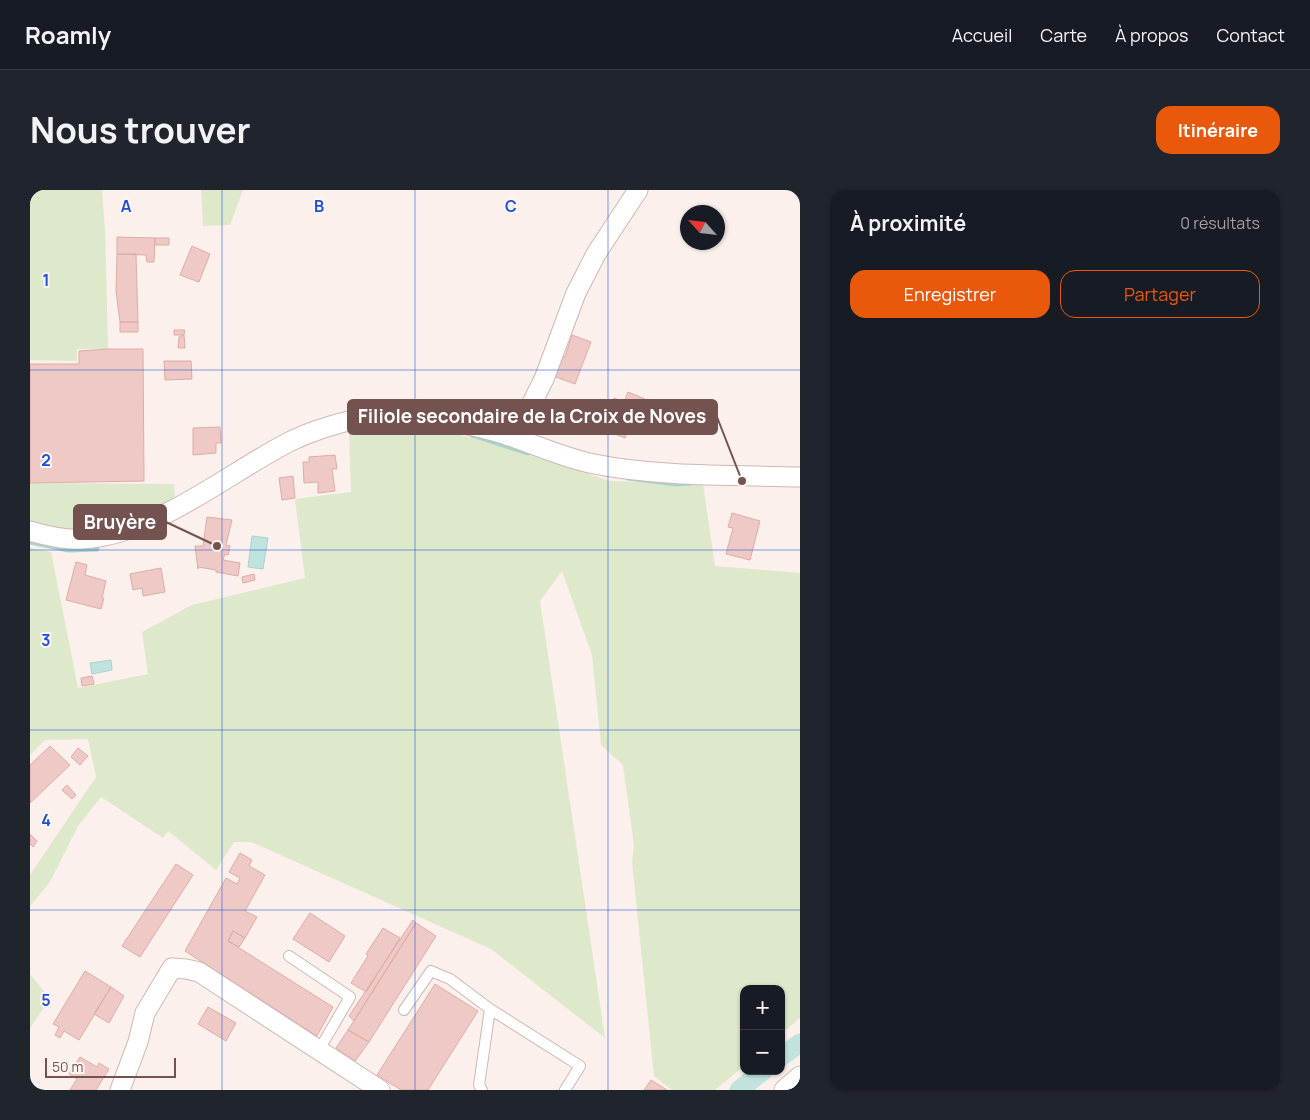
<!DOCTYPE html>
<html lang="fr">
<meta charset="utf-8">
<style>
:root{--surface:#171b24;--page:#20242c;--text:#f1f3f6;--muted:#9ea1a6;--line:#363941;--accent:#ea580c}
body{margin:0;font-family:Manrope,sans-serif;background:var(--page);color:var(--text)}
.controls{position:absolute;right:15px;bottom:15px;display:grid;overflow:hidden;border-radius:10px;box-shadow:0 1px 4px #0004}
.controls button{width:45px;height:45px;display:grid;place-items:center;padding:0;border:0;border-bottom:1px solid var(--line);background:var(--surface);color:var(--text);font:25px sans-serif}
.compass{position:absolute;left:650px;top:15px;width:45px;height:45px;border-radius:50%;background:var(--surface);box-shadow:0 1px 4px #0004;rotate:297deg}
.scale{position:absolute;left:15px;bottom:12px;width:131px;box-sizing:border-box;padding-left:5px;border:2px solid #745250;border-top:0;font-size:14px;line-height:18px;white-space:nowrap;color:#745250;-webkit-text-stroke:4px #fef5f1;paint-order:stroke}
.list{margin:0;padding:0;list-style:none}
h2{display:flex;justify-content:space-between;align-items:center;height:65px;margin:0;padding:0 20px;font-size:21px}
h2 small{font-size:16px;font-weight:400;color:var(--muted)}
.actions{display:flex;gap:10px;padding:15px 20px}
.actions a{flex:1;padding:11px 0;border:1px solid var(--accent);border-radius:15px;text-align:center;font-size:18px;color:var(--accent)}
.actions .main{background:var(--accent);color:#fff}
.map{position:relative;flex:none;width:770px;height:900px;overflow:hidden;border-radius:15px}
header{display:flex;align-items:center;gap:30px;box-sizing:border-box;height:70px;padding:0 25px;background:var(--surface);border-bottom:1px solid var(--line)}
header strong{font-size:24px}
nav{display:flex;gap:28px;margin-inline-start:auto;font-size:18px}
.intro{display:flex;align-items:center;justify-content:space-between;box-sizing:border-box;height:120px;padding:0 30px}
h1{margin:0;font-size:35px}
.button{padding:12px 22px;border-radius:15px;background:var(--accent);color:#fff;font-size:18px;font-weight:700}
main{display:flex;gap:30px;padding:0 30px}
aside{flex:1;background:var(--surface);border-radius:15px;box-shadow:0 1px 4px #0004}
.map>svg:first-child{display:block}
</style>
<header>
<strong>Roamly</strong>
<nav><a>Accueil</a><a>Carte</a><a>À propos</a><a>Contact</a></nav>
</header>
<div class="intro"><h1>Nous trouver</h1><a class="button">Itinéraire</a></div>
<main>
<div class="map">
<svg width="770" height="900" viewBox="0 0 770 900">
<rect width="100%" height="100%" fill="#fbf0eb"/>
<path fill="#dee8ca" d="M0 0H72L75 39 78 159H47V171L0 170Z
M171 0H213L200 35 173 36Z
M376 238 423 243 468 255 580 291 673 294 685 376 770 383V828L751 844V799H714V876L685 900H642L624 886 602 672 604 655 593 575 571 555 562 465 532 381 510 411 575 848 461 759 221 652H204L186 680 138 641 133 648 71 607 48 636 20 692 0 716V685L66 587 58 549 15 550 0 565V358L21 362 48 498 118 484 112 442 162 415 275 388 265 309 321 302 319 244Z
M0 293 144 294 145 309 102 329 73 338 36 341 0 333Z
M0 784 20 809 0 838Z"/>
<path fill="#c0e3de" stroke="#a8d4ce" d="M222 346 238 348 233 379 218 377Z
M81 470 82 480 62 484 60 473Z"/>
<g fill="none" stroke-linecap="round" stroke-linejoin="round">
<path stroke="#a8d4ce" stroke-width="5" d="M328 238 369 236
M442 245 498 263
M598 288 646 294 660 293
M0 352 39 360 67 359"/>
<path stroke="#c0e3de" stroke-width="19" d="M751 867 770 853
M709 900 733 881"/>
</g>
<path fill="#eec9c5" stroke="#dfaca7" d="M87 47 125 48 124 72H117L116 65 87 64Z
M125 48H139V55H125Z
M162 56 180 64 169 92 150 85Z
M87 64H106L108 132H90L86 101Z
M90 132H108V142H90Z
M144 140H155L154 145H144Z
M154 145 155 158H148L149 147Z
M542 145 561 152 545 194 523 186 530 165 535 167Z
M78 159H113L114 291 0 293V174H49V161Z
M134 171H161L162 189 135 190Z
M598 202 615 209 607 231 602 229 595 248 572 239 584 208 594 212Z
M190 237 191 253H186V263L163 265V238Z
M305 265 307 279H302L305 301 288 303V292L274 293 273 272H279V267Z
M263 286 265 308 252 310 249 288Z
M702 323 730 331 720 370 696 364 703 338 698 337Z
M177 327 202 330 196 355 200 356 198 365 195 364 193 370 210 373 208 386 186 382V380L168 377V379L165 356H173Z
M46 372 57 375 55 385 76 391 72 408H74L71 419 36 410Z
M131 378 135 402 113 406 112 398 103 400 100 384Z
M224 384 225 390 213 393 212 387Z
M62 486 64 494 52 496 51 488Z
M20 556 40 575 0 613V575Z
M48 558 58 566 50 575 41 567Z
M37 595 46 605 42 609 32 600Z
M0 644 7 651 3 657 0 654Z
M210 663 222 670 219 676 235 685 215 721 227 727 215 748 203 741 198 751 303 817 287 846 155 761 196 688 207 694 210 688 199 682Z
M146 674 163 685 110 767 92 756Z
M280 723 315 746 299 772 263 749Z
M383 730 386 733 324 831 319 826Z
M386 733 406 746 339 852 318 840Z
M353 738 370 748 336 802 321 793 338 766 336 764Z
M203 741 215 748 209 757 198 751Z
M55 781 81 797 49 850 34 841 30 848 25 845 29 837 23 834Z
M405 794 448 821 398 900H371L347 885Z
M81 797 94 806 79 833 64 824Z
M178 817 206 833 196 851 168 834Z
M318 840 339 852 325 871 306 858Z
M50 867 67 877 69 873 79 879 66 900H40L47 889 39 884Z
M621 890 637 900H614Z"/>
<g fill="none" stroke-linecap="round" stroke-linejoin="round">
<g stroke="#ceb8b4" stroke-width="12">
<path id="service" d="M259 766 320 807 289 860
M460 819 550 876 535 900
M374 820 401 781 420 789 460 819 449 895 452 900"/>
</g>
<g stroke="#ceb8b4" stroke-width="21">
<path id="minor" d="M478 246 500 217 514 189 546 103 566 64 608 0
M0 341C17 346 34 350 52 349 125 345 195 285 259 252 281 241 308 233 332 228 340 227 348 228 356 227 398 227 440 233 480 246 508 256 535 268 564 274 629 287 704 285 770 287
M90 900 108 852 115 823 142 778 156 779 169 782 350 900
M754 900 770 886"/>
</g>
<use href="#service" stroke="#fff" stroke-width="10"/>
<use href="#minor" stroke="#fff" stroke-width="19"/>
</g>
<path fill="none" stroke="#1d4ed8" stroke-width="1" stroke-opacity="0.55" d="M192 0V900M385 0V900M578 0V900M0 180H770M0 360H770M0 540H770M0 720H770"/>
<g font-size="16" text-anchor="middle" font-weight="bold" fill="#1d4ed8" stroke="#fef5f1" stroke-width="4" stroke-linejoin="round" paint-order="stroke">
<text x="96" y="22">A</text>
<text x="289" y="22">B</text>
<text x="481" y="22">C</text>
<text x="16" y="96">1</text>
<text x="16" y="276">2</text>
<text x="16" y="456">3</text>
<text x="16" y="636">4</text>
<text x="16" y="816">5</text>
</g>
<path fill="none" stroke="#745250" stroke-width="2" d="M712 291L687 227M187 356L136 332"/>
<g fill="#745250" stroke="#fef5f1" stroke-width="2">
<circle cx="712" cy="291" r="5"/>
<circle cx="187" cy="356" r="5"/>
</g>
<g fill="#745250" stroke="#745250" stroke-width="2">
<rect x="318" y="210" width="369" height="34" rx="5"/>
<rect x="44" y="315" width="92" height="34" rx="5"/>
</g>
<g font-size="19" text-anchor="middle" font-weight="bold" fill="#fff">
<text x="502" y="233">Filiole secondaire de la Croix de Noves</text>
<text x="90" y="339">Bruyère</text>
</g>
</svg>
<div class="controls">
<button>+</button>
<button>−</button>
</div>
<svg class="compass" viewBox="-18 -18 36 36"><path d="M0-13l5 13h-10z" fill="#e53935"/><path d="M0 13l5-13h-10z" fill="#9ea1a6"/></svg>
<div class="scale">50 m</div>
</div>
<aside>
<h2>À proximité<small>0 résultats</small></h2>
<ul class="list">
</ul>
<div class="actions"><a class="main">Enregistrer</a><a>Partager</a></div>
</aside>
</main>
